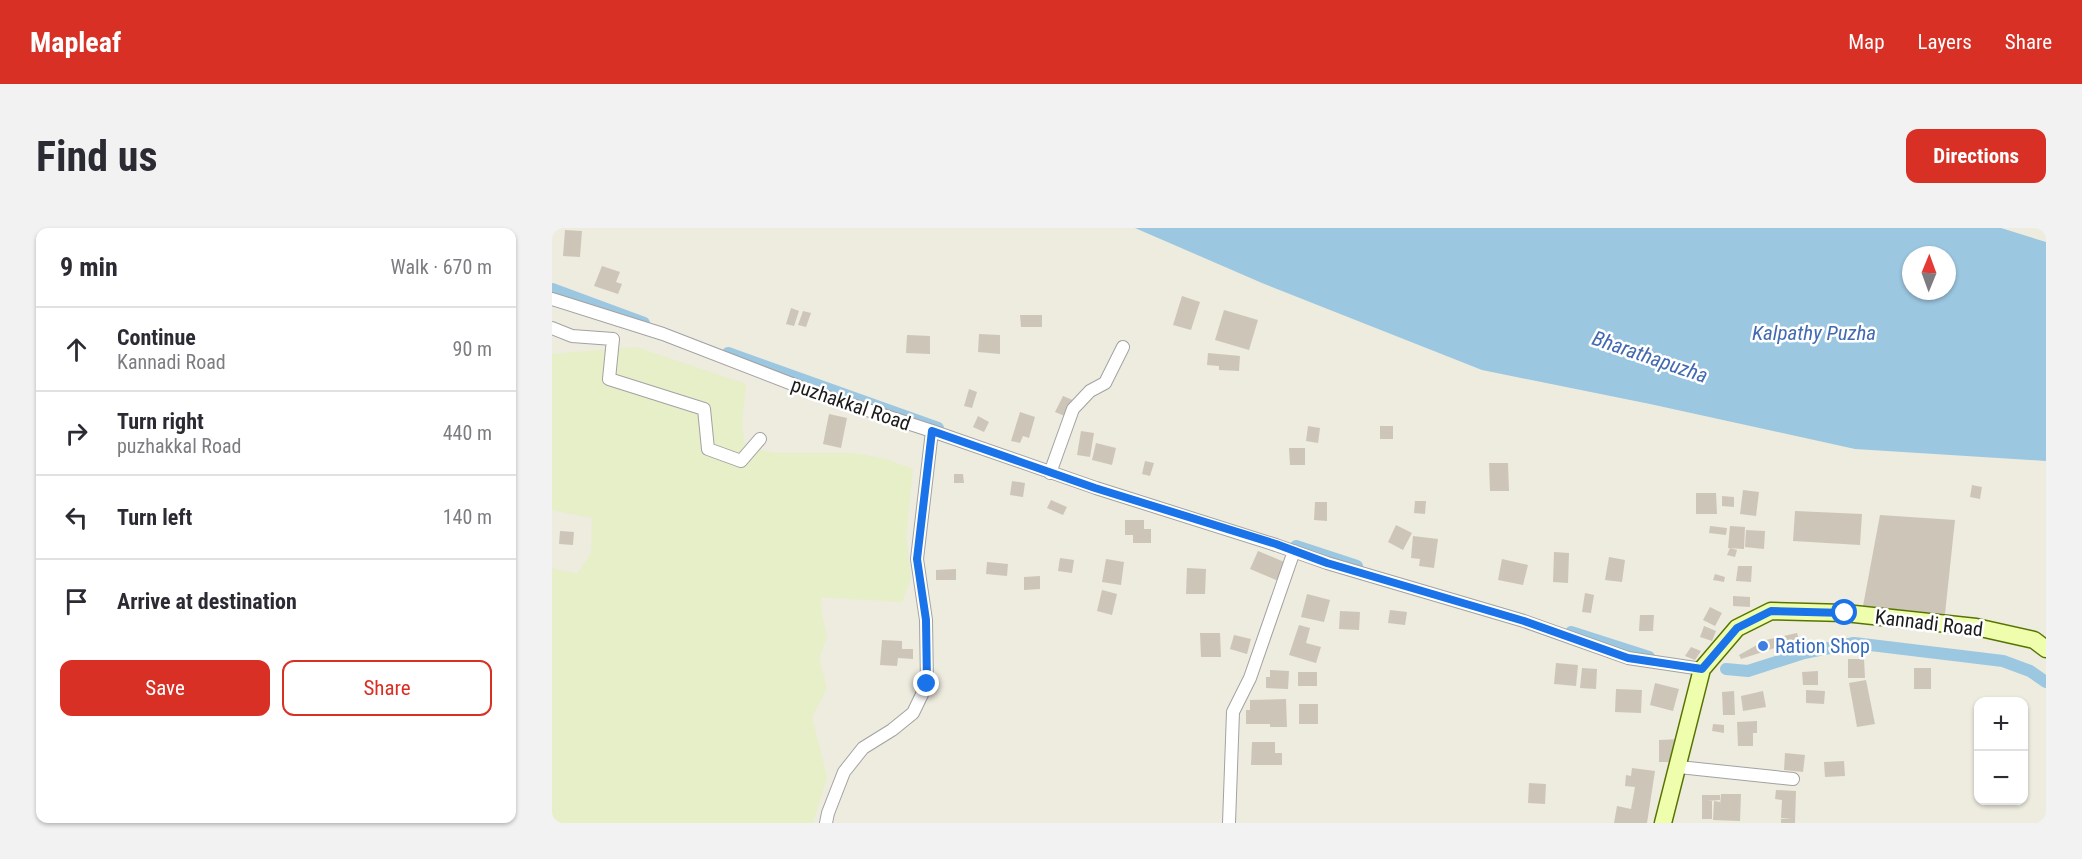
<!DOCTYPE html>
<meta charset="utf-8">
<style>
:root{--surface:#fff;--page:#f2f2f3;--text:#2b2b33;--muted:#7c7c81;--line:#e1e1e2;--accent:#d93025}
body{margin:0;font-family:"Roboto Condensed",sans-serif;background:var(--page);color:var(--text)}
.controls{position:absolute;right:18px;bottom:18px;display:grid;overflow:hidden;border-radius:12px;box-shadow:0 2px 4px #0004}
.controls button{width:54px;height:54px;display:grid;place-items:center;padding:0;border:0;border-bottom:2px solid var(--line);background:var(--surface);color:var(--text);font:30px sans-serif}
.compass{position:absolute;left:1350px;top:18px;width:54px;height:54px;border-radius:50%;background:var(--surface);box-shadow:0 2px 4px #0004;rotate:1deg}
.stop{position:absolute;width:18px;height:18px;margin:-14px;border:4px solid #1a73e8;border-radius:50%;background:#fff}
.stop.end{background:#1a73e8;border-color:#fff;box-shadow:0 2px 6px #0008}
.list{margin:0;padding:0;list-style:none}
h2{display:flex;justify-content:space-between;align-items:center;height:78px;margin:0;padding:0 24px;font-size:26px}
h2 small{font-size:20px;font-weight:400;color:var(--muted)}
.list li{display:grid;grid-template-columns:39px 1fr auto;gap:18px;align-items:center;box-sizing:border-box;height:84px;padding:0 24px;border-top:2px solid var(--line)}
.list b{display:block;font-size:22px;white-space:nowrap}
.list p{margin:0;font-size:20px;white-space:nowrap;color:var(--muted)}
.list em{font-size:20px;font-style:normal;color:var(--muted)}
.actions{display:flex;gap:12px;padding:18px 24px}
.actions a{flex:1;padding:14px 0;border:2px solid var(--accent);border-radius:12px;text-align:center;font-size:21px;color:var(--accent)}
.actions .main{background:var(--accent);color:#fff}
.icon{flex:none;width:33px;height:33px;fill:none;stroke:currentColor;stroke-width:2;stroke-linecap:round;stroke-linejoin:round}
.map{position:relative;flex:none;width:1494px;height:595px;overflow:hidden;border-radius:12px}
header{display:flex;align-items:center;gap:36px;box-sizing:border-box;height:84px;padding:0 30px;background:var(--accent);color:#fff}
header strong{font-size:28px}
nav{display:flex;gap:33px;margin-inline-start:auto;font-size:21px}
.intro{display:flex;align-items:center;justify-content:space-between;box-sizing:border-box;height:144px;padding:0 36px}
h1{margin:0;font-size:42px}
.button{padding:15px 27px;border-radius:12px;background:var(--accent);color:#fff;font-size:21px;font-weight:700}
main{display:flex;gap:36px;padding:0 36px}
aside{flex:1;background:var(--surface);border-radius:12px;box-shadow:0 2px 4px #0004}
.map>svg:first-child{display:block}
</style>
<header>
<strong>Mapleaf</strong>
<nav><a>Map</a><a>Layers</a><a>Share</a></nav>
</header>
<div class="intro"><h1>Find us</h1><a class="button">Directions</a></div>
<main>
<aside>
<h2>9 min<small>Walk · 670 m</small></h2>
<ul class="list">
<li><svg class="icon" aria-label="ahead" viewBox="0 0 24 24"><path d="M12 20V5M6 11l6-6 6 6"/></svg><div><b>Continue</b><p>Kannadi Road</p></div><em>90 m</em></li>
<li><svg class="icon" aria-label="right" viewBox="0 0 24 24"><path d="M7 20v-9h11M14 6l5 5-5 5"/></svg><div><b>Turn right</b><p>puzhakkal Road</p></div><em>440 m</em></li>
<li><svg class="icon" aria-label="left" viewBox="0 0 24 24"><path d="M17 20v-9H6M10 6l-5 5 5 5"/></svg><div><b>Turn left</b></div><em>140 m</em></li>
<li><svg class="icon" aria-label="arrive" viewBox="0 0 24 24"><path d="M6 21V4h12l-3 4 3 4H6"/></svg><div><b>Arrive at destination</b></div></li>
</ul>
<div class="actions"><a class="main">Save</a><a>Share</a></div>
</aside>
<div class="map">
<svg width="1494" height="595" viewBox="0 0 1494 595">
<rect width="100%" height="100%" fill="#eeebdf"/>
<path fill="#e7efc8" d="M84 119 194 156 190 196 193 219 223 225H302L334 231 361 241 354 308 359 350 350 374 269 369 270 387 275 408 267 431 275 460 260 489 275 549 261 595H0V340L25 346 39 325 40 290 0 282V126Z"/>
<path fill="#9cc7e0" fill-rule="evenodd" d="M583 0H1449L1494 14V233L1303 221 1098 176 930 142 710 55ZM1359 27H1395V63H1359Z"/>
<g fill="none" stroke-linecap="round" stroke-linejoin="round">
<path stroke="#9cc7e0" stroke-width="12" d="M0 61 92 95
M176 125 386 200
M744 318 805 338
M1019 404 1097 429
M1174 441 1196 443 1252 425 1302 415 1451 433 1478 443 1494 454"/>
</g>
<path fill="#cec5b9" d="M13 2 30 3 28 29 11 28Z
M50 38 68 44 64 54 70 56 66 66 42 58Z
M630 68 648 74 639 102 621 97Z
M239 80 247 83 242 98 234 96Z
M672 82 706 92 697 122 663 112Z
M251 83 259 85 254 99 246 97Z
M468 87H490V99H469Z
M427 106 448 107V126L426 124Z
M355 107 378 108V126L354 125Z
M656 125 688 128 687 143 667 142V138L655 137Z
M417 161 425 164 420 180 412 178Z
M511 168 523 173 515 189 503 184Z
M468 184 483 189 477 210 471 208 468 215 459 213Z
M277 186 295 190 289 220 271 216Z
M426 188 437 194 432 204 421 199Z
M756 198 768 200 766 215 754 213Z
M828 198H841V211H828Z
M529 203 542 205 538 229 525 227Z
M544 215 564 220 560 237 540 232Z
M737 220H753V237H738Z
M593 233 602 235 598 248 590 246Z
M937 235H956L957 263H938Z
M402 246H411L412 255H402Z
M460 253 473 255 471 269 458 267Z
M1420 257 1430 259 1428 271 1418 269Z
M1191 262 1207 264 1204 288 1188 286Z
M1144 265H1164L1165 286H1144Z
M1170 268 1182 269V279L1170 278Z
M499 272 515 279 511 287 495 280Z
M863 273H874L873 286 862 285Z
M763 274H775V293L762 292Z
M1243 283 1310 286 1308 317 1241 313Z
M1328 287 1403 292 1393 386 1311 378Z
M573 292H592V301H599V315H581V307H573Z
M844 297 860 305 851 322 836 314Z
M1158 298 1175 300 1174 307 1157 305Z
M1178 298 1193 299 1192 321 1176 320Z
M1194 302 1213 303 1212 321 1193 319Z
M8 303 22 304 21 317 7 316Z
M861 308 886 311 882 340 867 338 868 331 859 330Z
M1178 320 1185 322 1183 329 1175 327Z
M706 323 742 338 729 354 698 341Z
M1002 324 1017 325 1016 355 1001 354Z
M1057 329 1073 332 1070 354 1053 352Z
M508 330 522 332 520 345 506 343Z
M554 331 572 334 569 357 550 354Z
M950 331 976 337 971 357 946 352Z
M435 334 456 336 455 348 434 346Z
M1186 338H1200L1199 354 1184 353Z
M635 340 654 341 653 366H634Z
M404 341V352H384V342Z
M1163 346 1173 349 1172 354 1161 352Z
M488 348V361L472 362V349Z
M550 362 565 366 560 387 545 383Z
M1033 365 1042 367 1039 385 1030 384Z
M755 366 778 372 772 394 749 389Z
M1181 368 1198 369V379L1181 378Z
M1158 379 1170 385 1163 398 1151 392Z
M838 382 855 384 853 397 836 395Z
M788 383 808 384 807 402 787 401Z
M1088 387H1102L1101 403H1087Z
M747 397 758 400 754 415 769 419 764 435 737 427Z
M1152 398 1164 403 1160 413 1148 409Z
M648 405H668L669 429H649Z
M1245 405 1247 412 1189 431 1187 427 1214 412Z
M682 407 699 411 695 426 678 421Z
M330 412 350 413V421H361V431L346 430 345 438 328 437Z
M1139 419 1149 423 1143 432 1133 428Z
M1296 431H1312L1313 450H1296Z
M1004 435 1026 437 1024 458 1002 456Z
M1030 440 1045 441 1044 461 1028 460Z
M1362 440H1379V461H1362Z
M718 442 737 443 736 461 714 460V449H718Z
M1266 443V457H1251L1250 444Z
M746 444H765V458H746Z
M1314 452 1323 496 1305 499 1297 455Z
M1103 455 1127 461 1121 483 1098 477Z
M1064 461 1090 462 1089 485 1063 484Z
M1254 462 1273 463 1272 476 1254 475Z
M1182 463 1183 487H1171L1170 464Z
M1211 463 1214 479 1191 483 1189 468Z
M734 471 735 499H718V496H694V482H698V472Z
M747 476H766V496H747Z
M1205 493V505H1201V518H1186L1185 494Z
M1161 496 1172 497V505L1160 503Z
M1131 511V534H1107V512Z
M700 514H723V525H730V537H699Z
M1233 525 1253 527 1251 544 1232 542Z
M1292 533 1293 548 1273 549 1272 534Z
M1080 540 1103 543 1095 595H1062L1065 578 1079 581 1083 559 1073 558 1074 547 1079 548Z
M977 555 994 556 993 576 976 575Z
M1224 562 1244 563 1243 595H1229V591H1240L1229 590 1230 572 1223 571Z
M1169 566H1189L1188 593 1161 592 1162 573 1168 574V577Z
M1150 567H1168V572L1155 573H1160V591H1150Z"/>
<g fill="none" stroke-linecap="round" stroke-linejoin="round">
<g stroke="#a2a2a2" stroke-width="14">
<path id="street" d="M0 71 111 106 266 166 380 203 544 260 724 317 775 335 972 393 1076 430 1150 441
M0 100 20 108 61 111 57 151 152 181 156 221 189 233 208 211
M498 245 521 181 538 163 553 155 571 119
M1127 539 1241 551
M274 595 276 585 292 544 311 520 340 502 361 485 375 456 374 392 365 331 380 203
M677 595 681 484 698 450 742 323"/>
</g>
<g stroke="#577400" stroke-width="19">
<path id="secondary" d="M1111 595 1150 441 1185 400 1219 383 1293 385 1424 399 1482 412 1494 421"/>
</g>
<use href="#street" stroke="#fff" stroke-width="12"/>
<use href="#secondary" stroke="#effead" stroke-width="16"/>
</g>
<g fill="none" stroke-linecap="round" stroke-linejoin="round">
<path stroke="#1a73e8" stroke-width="8" d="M375 456 374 392 365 331 380 203 543 260 724 316 775 335 972 393 1076 430 1150 441 1185 400 1219 383 1293 385"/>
</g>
<circle fill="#3f7fe0" stroke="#fff" stroke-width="2" cx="1211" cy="418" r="6"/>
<g text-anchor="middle" stroke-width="5" stroke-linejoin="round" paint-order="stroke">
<g font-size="20" fill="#1b1b1b" stroke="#fff">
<text transform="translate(299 176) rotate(19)" y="7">puzhakkal Road</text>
<text transform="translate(1377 395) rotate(7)" y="7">Kannadi Road</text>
</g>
<g font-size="20" fill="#366cbe" stroke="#fff" text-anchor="start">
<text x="1223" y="425">Ration Shop</text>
</g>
<g font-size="21" font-style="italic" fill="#4269b1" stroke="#fff">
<text x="1262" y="112">Kalpathy Puzha</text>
<text transform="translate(1098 129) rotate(19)" y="7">Bharathapuzha</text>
</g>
</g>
</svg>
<div class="controls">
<button>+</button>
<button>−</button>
</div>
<svg class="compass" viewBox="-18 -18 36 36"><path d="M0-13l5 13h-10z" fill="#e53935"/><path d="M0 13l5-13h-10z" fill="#7c7c81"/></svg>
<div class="stop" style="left:1293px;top:385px"></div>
<div class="stop end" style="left:375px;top:456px"></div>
</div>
</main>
